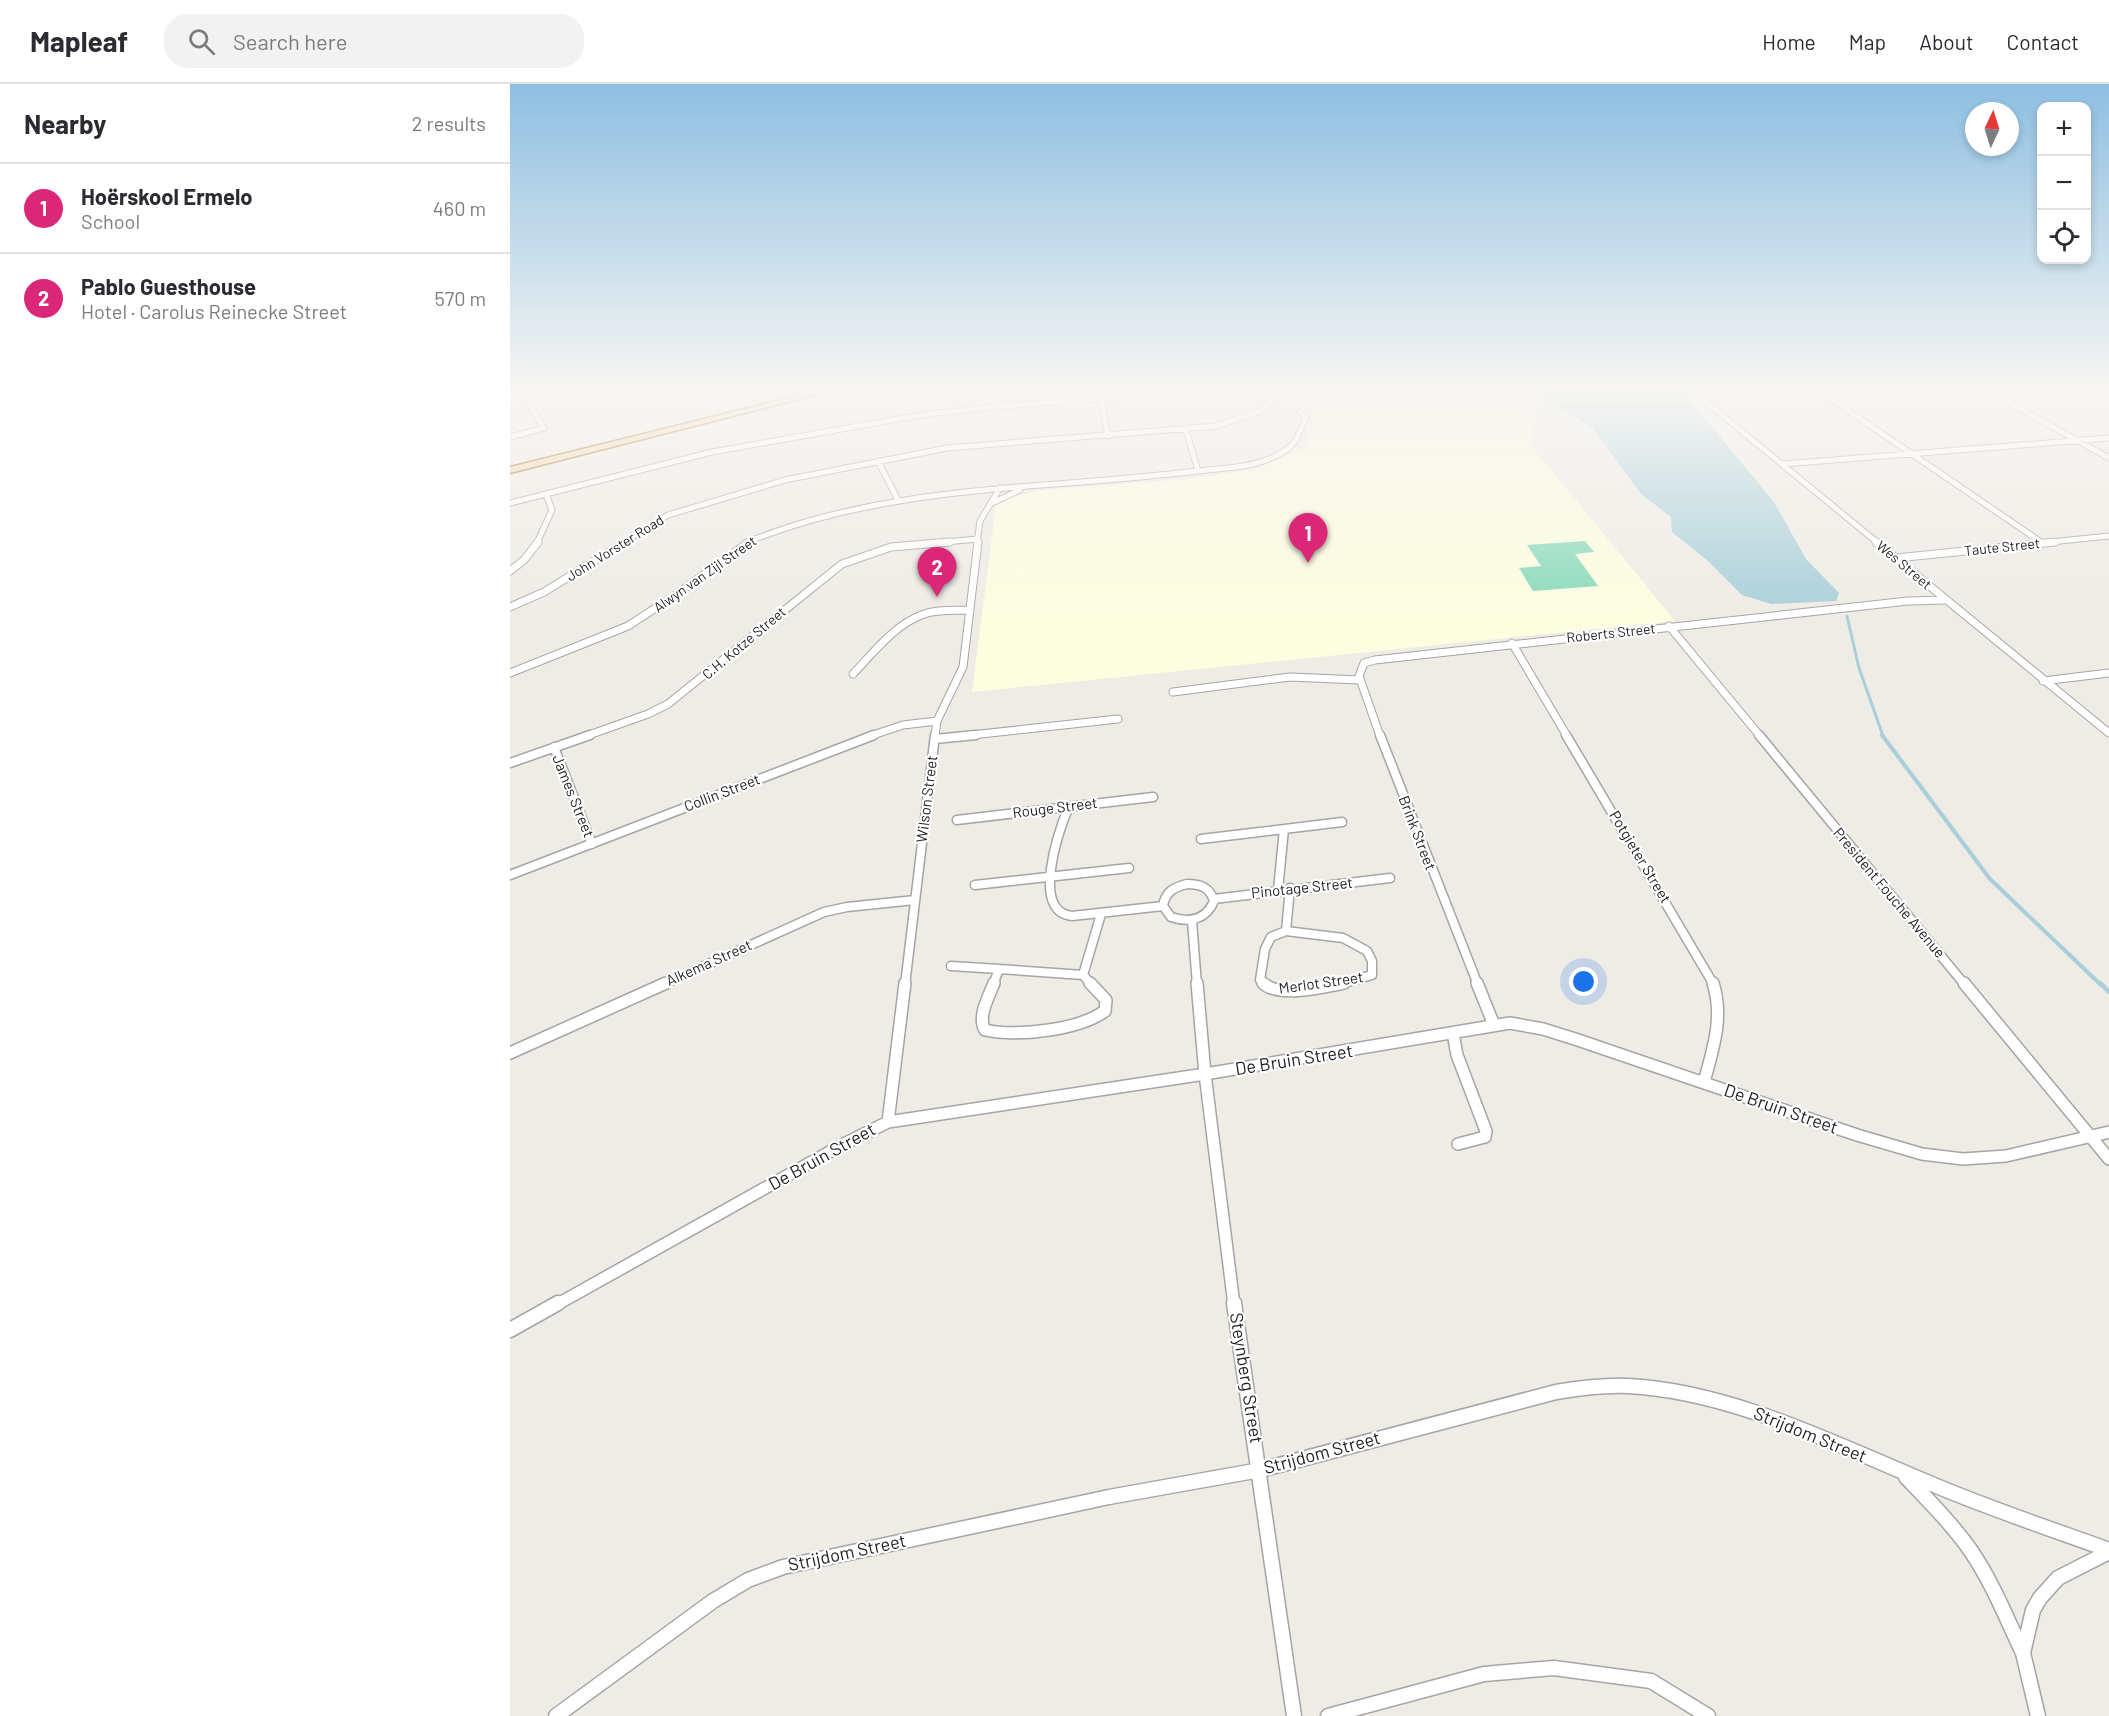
<!DOCTYPE html>
<meta charset="utf-8">
<style>
:root{--surface:#fff;--page:#f2f2f3;--text:#2b2b33;--muted:#7c7c81;--line:#e1e1e2;--accent:#db2777}
body{margin:0;font-family:Barlow,sans-serif;background:var(--page);color:var(--text)}
.controls{position:absolute;right:18px;top:18px;display:grid;overflow:hidden;border-radius:12px;box-shadow:0 3px 9px #0003}
.controls button{width:54px;height:54px;display:grid;place-items:center;padding:0;border:0;border-bottom:2px solid var(--line);background:var(--surface);color:var(--text);font:30px sans-serif}
.compass{position:absolute;left:1455px;top:18px;width:54px;height:54px;border-radius:50%;background:var(--surface);box-shadow:0 3px 9px #0003;rotate:4deg}
.you{position:absolute;left:1074px;top:898px;width:21px;height:21px;margin:-15px;border:4px solid #fff;border-radius:50%;background:#1a73e8;box-shadow:0 0 0 9px #1a73e833}
.badge{display:grid;place-items:center;width:39px;height:39px;border-radius:50%;background:var(--accent);color:#fff;font-size:20px;font-weight:700}
.pin{position:absolute;translate:-50% -50px;filter:drop-shadow(0 2px 3px #0008)}
.pin::after{content:'';position:absolute;top:32px;width:21px;height:18px;background:inherit;clip-path:polygon(0 0,100% 0,50% 100%)}
.list{margin:0;padding:0;list-style:none}
h2{display:flex;justify-content:space-between;align-items:center;height:78px;margin:0;padding:0 24px;font-size:26px}
h2 small{font-size:20px;font-weight:400;color:var(--muted)}
.list li{display:grid;grid-template-columns:39px 1fr auto;gap:18px;align-items:center;box-sizing:border-box;height:90px;padding:0 24px;border-top:2px solid var(--line)}
.list b{display:block;font-size:22px;white-space:nowrap}
.list p{margin:0;font-size:20px;white-space:nowrap;color:var(--muted)}
.list em{font-size:20px;font-style:normal;color:var(--muted)}
.icon{flex:none;width:33px;height:33px;fill:none;stroke:currentColor;stroke-width:2;stroke-linecap:round;stroke-linejoin:round}
.map{position:relative;flex:none;width:1599px;height:1632px;overflow:hidden}
header{display:flex;align-items:center;gap:36px;box-sizing:border-box;height:84px;padding:0 30px;background:var(--surface);border-bottom:2px solid var(--line)}
header strong{font-size:28px}
nav{display:flex;gap:33px;margin-inline-start:auto;font-size:21px}
.search{width:420px;height:54px;background:var(--page);display:flex;align-items:center;gap:15px;box-sizing:border-box;padding:0 21px;border-radius:24px;color:var(--muted);font-size:22px}
main{display:flex}
aside{flex:1;background:var(--surface)}
.map>svg:first-child{display:block}
</style>
<header>
<strong>Mapleaf</strong>
<div class="search"><svg class="icon" aria-label="search" viewBox="0 0 24 24"><circle cx="10" cy="10" r="6"/><path d="M15 15l6 6"/></svg>Search here</div>
<nav><a>Home</a><a>Map</a><a>About</a><a>Contact</a></nav>
</header>
<main>
<aside>
<h2>Nearby<small>2 results</small></h2>
<ul class="list">
<li><span class="badge">1</span><div><b>Hoërskool Ermelo</b><p>School</p></div><em>460 m</em></li>
<li><span class="badge">2</span><div><b>Pablo Guesthouse</b><p>Hotel · Carolus Reinecke Street</p></div><em>570 m</em></li>
</ul>
</aside>
<div class="map">
<svg width="1599" height="1632" viewBox="0 0 1599 1632">
<rect width="100%" height="100%" fill="#efebe5"/>
<path fill="#fdfddf" d="M793 308H1029L1020 360 1165 537 462 608 486 421 500 413 533 406 678 395 746 385 798 362 804 337Z"/>
<path fill="#87d9b9" d="M1075 457 1084 468 1065 470 1088 502 1023 507 1009 484 1031 482 1017 461Z"/>
<path fill="#a8cfda" d="M1033 308H1173L1264 418 1296 475 1329 509 1326 517 1261 520 1232 511 1198 477 1162 448 1161 433 1131 410 1082 343 1038 318Z"/>
<g fill="none" stroke-linecap="round" stroke-linejoin="round">
<path stroke="#a8cfda" stroke-width="3" d="M1337 532 1349 584 1373 652"/>
<path stroke="#a8cfda" stroke-width="4" d="M1372 651 1480 795 1591 901"/>
<path stroke="#a8cfda" stroke-width="4.5" d="M1590 899 1599 908"/>
<g stroke="#a5a5a5" stroke-width="7">
<path id="street-far4" d="M1219 308 1190 313 1368 459
M1311 308 1531 458
M1480 308 1599 374
M591 315 598 352
M676 346 688 387
M0 353 34 344 12 308
M368 377 388 416
M1273 380 1599 354
M0 419 202 368 411 331 481 323 674 308
M482 419 510 406
M27 459 42 426 36 410
M113 459 158 431 275 396 437 364 706 342 749 328 773 308
M235 459C352 411 473 406 597 396 630 393 663 390 697 386 718 384 739 383 759 375 784 365 787 356 796 333L789 328
M424 459 468 455
M467 459 470 437 490 404
M1531 459 1599 452"/>
</g>
<g stroke="#a5a5a5" stroke-width="9">
<path id="street-far3" d="M1366 458 1599 649
M1386 474 1545 458
M0 487 14 476 28 458
M0 523 34 508 115 458
M1159 542 1250 652
M1002 559 1057 652
M0 589 118 542 167 510 239 458
M343 590C363 569 385 540 414 530 428 525 445 527 460 526
M1533 597 1599 589
M663 608 780 593 850 596
M76 652 138 630 158 620 332 480 381 463 440 458
M360 652 393 641 427 637
M425 652 427 637 453 583 468 458
M452 652 608 635
M870 652 849 592 854 579 865 576 1398 517 1435 516"/>
</g>
<g stroke="#a5a5a5" stroke-width="11">
<path id="street-far2" d="M870 651 968 901
M1056 651 1204 901
M1249 651 1455 901
M425 655 466 651
M44 663 82 760
M0 679 80 651
M559 722C549 746 520 828 562 832L653 822
M447 736 643 713
M691 755 832 738
M0 791 364 651
M677 800C690 800 700 803 704 817 696 836 679 839 661 833L653 822C655 808 664 803 677 800Z
M465 801 619 784
M768 806 774 745
M704 815 880 794
M682 837 687 901
M776 847 780 804
M441 882 489 885
M489 885 573 891 582 901
M573 891 591 830
M152 901 314 828 337 823 405 816
M395 901 425 651
M483 901 489 885
M755 901 750 896 755 865 761 853 776 847 833 854 857 867 862 877V891L827 901"/>
</g>
<g stroke="#a5a5a5" stroke-width="14">
<path id="street-far1" d="M484 899C479 912 467 933 475 946 507 953 569 946 595 927L596 916 580 899
M687 899 695 990 724 1221
M753 899C768 914 814 903 834 899
M967 899 984 941
M1454 899 1599 1075
M943 949 947 971 976 1047 975 1053 948 1060
M0 969 156 899
M1194 998C1203 965 1214 933 1203 899
M378 1038 395 899
M46 1221 332 1061 378 1038 695 990 1000 939 1033 945 1065 955 1347 1051 1412 1070 1453 1075 1496 1072 1599 1048"/>
</g>
<g stroke="#a5a5a5" stroke-width="17">
<path id="street" d="M724 1219 784 1632
M0 1246 48 1219
M1396 1393C1419 1417 1442 1440 1461 1467 1482 1498 1496 1533 1512 1567
M46 1632 203 1517 238 1496 273 1483 599 1413 750 1386 1046 1308C1070 1304 1094 1301 1118 1302 1222 1307 1329 1362 1424 1401 1481 1425 1541 1445 1599 1466
M818 1632 974 1590 1044 1584 1141 1597 1198 1632
M1528 1632 1513 1569 1523 1526 1530 1514 1548 1494 1599 1468"/>
</g>
<g stroke="#906308" stroke-width="3">
<path id="primary" d="M303 308H317L0 389V383Z"/>
</g>
<use href="#street-far4" stroke="#fff" stroke-width="5"/>
<use href="#street-far3" stroke="#fff" stroke-width="7"/>
<use href="#street-far2" stroke="#fff" stroke-width="8"/>
<use href="#street-far1" stroke="#fff" stroke-width="11"/>
<use href="#street" stroke="#fff" stroke-width="14"/>
<use href="#primary" fill="#f7d2a2" fill-rule="evenodd"/>
</g>
<linearGradient id="sky" x2="0" y2="1"><stop stop-color="#8ebfe2"/><stop offset="0.57" stop-color="#f8f6f3"/><stop offset="1" stop-color="#f8f6f3" stop-opacity="0"/></linearGradient>
<rect width="1599" height="537" fill="url(#sky)"/>
<g text-anchor="middle" stroke-width="4.5" stroke-linejoin="round" paint-order="stroke">
<g font-size="14" fill="#1e1e1e" stroke="#fff">
<text transform="translate(1492 463) rotate(-6)" y="5">Taute Street</text>
<text transform="translate(105 464) rotate(-32)" y="5">John Vorster Road</text>
<text transform="translate(1394 481) rotate(40)" y="5">Wes Street</text>
<text transform="translate(195 490) rotate(-35)" y="5">Alwyn van Zijl Street</text>
<text transform="translate(1101 549) rotate(-6)" y="5">Roberts Street</text>
<text transform="translate(234 559) rotate(-40)" y="5">C.H. Kotze Street</text>
</g>
<g font-size="15" fill="#1e1e1e" stroke="#fff">
<text transform="translate(212 709) rotate(-21)" y="5">Collin Street</text>
<text transform="translate(63 712) rotate(68)" y="5">James Street</text>
<text transform="translate(417 715) rotate(-83)" y="5">Wilson Street</text>
<text transform="translate(545 724) rotate(-7)" y="5">Rouge Street</text>
<text transform="translate(907 749) rotate(69)" y="5">Brink Street</text>
<text transform="translate(1130 773) rotate(59)" y="5">Potgieter Street</text>
<text transform="translate(792 804) rotate(-6)" y="5">Pinotage Street</text>
<text transform="translate(1379 809) rotate(50)" y="5">President Fouche Avenue</text>
<text transform="translate(199 879) rotate(-24)" y="5">Alkema Street</text>
<text transform="translate(811 899) rotate(-8)" y="5">Merlot Street</text>
</g>
<g font-size="18" fill="#1e1e1e" stroke="#fff">
<text transform="translate(784 976) rotate(-9)" y="6">De Bruin Street</text>
<text transform="translate(1271 1025) rotate(19)" y="6">De Bruin Street</text>
<text transform="translate(312 1073) rotate(-29)" y="6">De Bruin Street</text>
<text transform="translate(736 1294) rotate(81)" y="6">Steynberg Street</text>
<text transform="translate(1300 1351) rotate(22)" y="6">Strijdom Street</text>
<text transform="translate(812 1369) rotate(-15)" y="6">Strijdom Street</text>
<text transform="translate(337 1469) rotate(-12)" y="6">Strijdom Street</text>
</g>
</g>
</svg>
<div class="controls">
<button>+</button>
<button>−</button>
<button><svg class="icon" aria-label="locate" viewBox="0 0 24 24"><circle cx="12" cy="12" r="6"/><path d="M12 2v4M12 18v4M2 12h4M18 12h4"/></svg></button>
</div>
<svg class="compass" viewBox="-18 -18 36 36"><path d="M0-13l5 13h-10z" fill="#e53935"/><path d="M0 13l5-13h-10z" fill="#7c7c81"/></svg>
<div class="you"></div>
<div class="pin badge" style="left:798px;top:479px">1</div>
<div class="pin badge" style="left:427px;top:513px">2</div>
</div>
</main>
